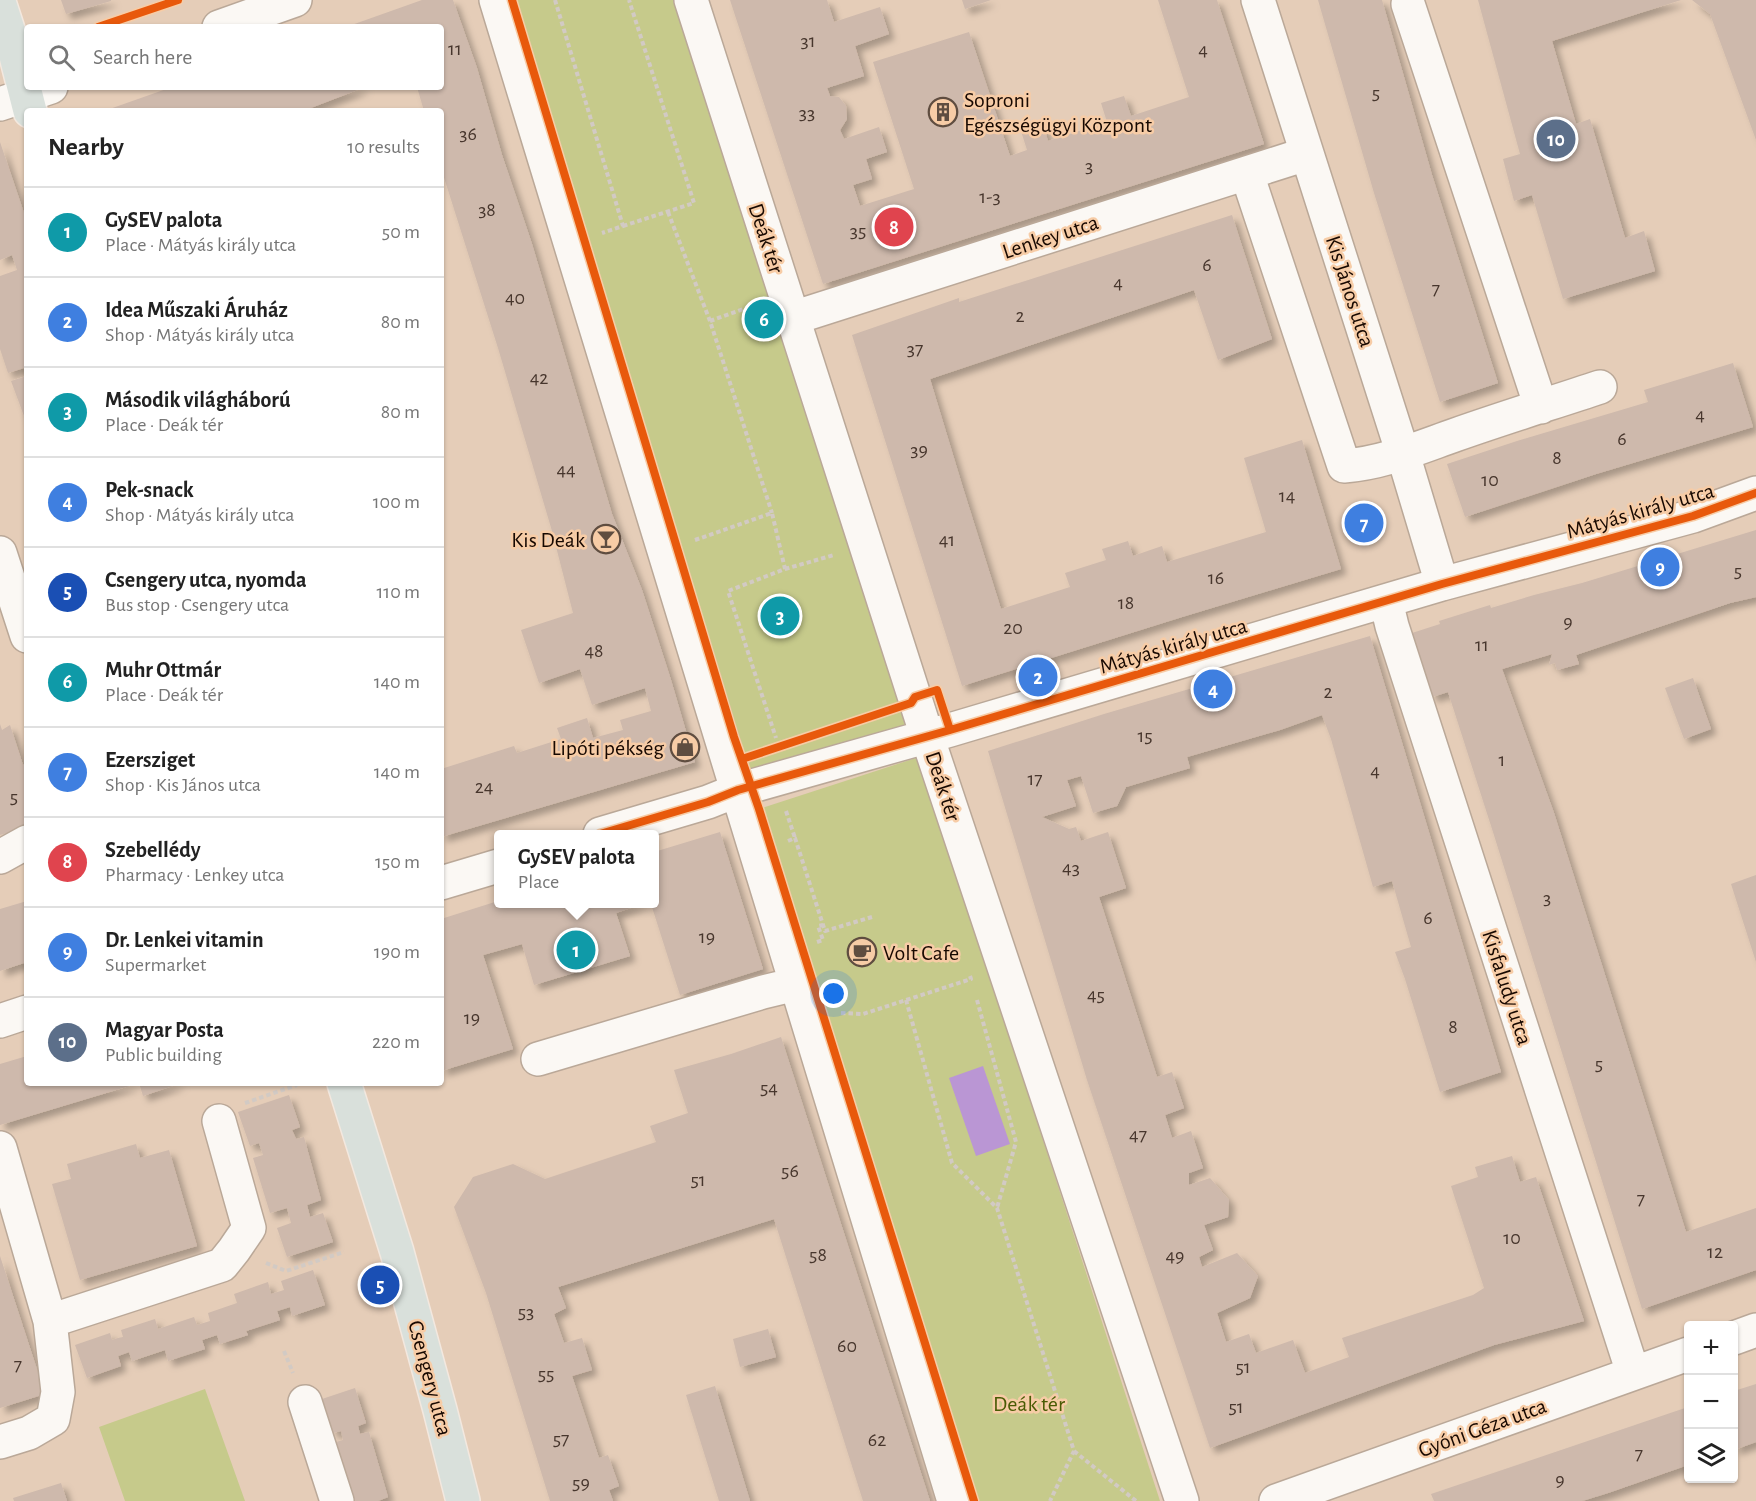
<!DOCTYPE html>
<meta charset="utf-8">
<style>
:root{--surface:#fff;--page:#f2f2f2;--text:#222;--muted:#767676;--line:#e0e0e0;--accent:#5f4d40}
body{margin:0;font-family:"Alegreya Sans",sans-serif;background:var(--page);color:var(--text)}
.controls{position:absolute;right:18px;bottom:18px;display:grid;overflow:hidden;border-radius:6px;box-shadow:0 2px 4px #0004}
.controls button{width:54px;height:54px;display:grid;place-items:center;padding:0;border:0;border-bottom:2px solid var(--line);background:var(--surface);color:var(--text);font:30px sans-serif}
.you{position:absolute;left:834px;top:994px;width:21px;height:21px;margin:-15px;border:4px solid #fff;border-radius:50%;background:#1a73e8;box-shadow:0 0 0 9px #1a73e833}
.badge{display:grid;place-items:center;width:39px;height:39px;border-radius:50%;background:var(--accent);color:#fff;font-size:20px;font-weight:700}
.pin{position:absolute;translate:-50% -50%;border:3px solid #fff;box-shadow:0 2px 6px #0006}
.popup{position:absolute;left:494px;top:830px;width:165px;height:78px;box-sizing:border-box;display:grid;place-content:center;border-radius:6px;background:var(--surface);filter:drop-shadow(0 2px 4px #0005);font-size:20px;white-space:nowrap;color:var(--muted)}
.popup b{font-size:22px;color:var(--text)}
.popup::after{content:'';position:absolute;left:50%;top:100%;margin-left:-12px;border:12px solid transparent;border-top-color:var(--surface)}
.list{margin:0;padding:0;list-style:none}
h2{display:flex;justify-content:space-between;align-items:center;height:78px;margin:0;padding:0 24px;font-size:26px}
h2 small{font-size:20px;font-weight:400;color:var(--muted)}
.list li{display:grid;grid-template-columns:39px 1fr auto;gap:18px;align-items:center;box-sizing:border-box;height:90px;padding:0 24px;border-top:2px solid var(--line)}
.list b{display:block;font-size:22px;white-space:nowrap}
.list p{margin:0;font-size:20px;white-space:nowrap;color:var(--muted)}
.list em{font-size:20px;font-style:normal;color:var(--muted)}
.icon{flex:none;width:33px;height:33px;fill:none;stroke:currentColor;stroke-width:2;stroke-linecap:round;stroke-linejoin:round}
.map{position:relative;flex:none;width:1756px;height:1501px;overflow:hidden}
.search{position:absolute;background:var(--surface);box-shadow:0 2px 4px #0004;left:24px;top:24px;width:420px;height:66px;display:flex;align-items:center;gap:15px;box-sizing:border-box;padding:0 21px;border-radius:6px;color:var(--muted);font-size:22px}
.panel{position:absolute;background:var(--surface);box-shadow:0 2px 4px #0004;left:24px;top:108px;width:420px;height:978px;border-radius:6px}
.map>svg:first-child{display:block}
</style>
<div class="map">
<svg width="1756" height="1501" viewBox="0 0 1756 1501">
<defs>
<filter id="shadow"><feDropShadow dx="5.5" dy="5.5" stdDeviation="3" flood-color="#0004"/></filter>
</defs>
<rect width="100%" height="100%" fill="#e5cdb8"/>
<path fill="#c6ca8b" d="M503 0H685L909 724 746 772Z
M919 757 1160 1501H960L759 809Z
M205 1389 245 1501H125L99 1427Z"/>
<path fill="#ba96d4" d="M983 1066 1010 1144 976 1156 949 1078Z"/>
<path fill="#ceb9ac" filter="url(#shadow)" d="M61 0H111V1L66 14Z
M422 0H453L477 68 502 155 532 244 612 514 642 590 671 680 695 762 441 837V769L514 746 517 753 561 739 557 728 587 718 593 738 623 730 620 720 651 711 645 688 592 705 580 669 539 683 521 630 573 613 552 531 498 348 441 168V111H424L417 87H441V27H346Z
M730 0H827L834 22 880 7 889 34 855 46 864 76 827 88 830 96 839 97 846 106 847 119 840 130 844 139 879 127 887 152 866 159 872 179 853 185 860 206 914 189 873 62 969 32 1010 156 1027 150 1021 131 1043 124 1048 141 1107 122 1101 103 1124 96 1131 116 1189 97 1158 0H1217L1264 144 823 284Z
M962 0H991L965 9Z
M1318 0H1382L1432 175 1498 383 1440 402 1374 193Z
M1478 0H1681L1552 41 1576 124 1590 119 1625 238 1644 231 1655 271 1563 299 1532 195 1514 201 1503 159 1520 154Z
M1692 0H1756V140L1710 14Z
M172 87H365L303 111H104Z
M0 142 27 222V367L8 373 0 349V276L17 270 12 255 0 260Z
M1232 215 1272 339 1218 360 1194 290 930 379 963 488 1001 609 1070 587 1065 573 1106 560 1102 549 1128 541 1133 556 1162 546 1167 562 1266 532 1244 458 1302 440 1341 569 1182 617 962 686 852 335 959 298V302Z
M1733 363 1753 427 1596 474 1465 517 1447 464 1517 441 1648 402 1644 390Z
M27 376V424L11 381Z
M1756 530V597L1730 603 1576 655 1579 664 1557 670 1555 663 1549 665 1552 654 1502 669 1554 813 1686 1232 1756 1208V1270L1642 1309 1493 832 1448 692 1432 697 1412 633 1440 624 1439 621 1490 605 1491 608 1534 595 1582 583Z
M1370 636 1501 1072 1440 1092 1405 979 1395 952 1411 947 1392 881 1373 887 1331 739 1322 715 1280 730 1187 757 1190 768 1126 787 1117 806 1093 813 1081 776 1067 780 1076 806 1042 817 1069 829 1076 827 1081 841 1108 832 1126 888 1099 897 1157 1077 1172 1072 1184 1108 1165 1115 1172 1138 1191 1131 1203 1168 1189 1173V1185L1210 1178 1229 1200 1228 1217 1204 1225 1213 1250 1199 1257 1202 1267 1237 1253 1258 1276 1250 1298 1217 1313 1226 1342 1249 1334 1256 1353 1293 1340 1305 1373 1349 1357 1342 1338 1473 1295 1484 1288 1451 1186 1478 1177 1475 1167 1512 1156 1520 1182 1536 1177 1584 1321 1494 1345 1210 1448 1087 1080 988 751 1104 714Z
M1693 678 1711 729 1684 739 1665 688Z
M0 724 2 730 10 725 23 765 27 763V827L0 835Z
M720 832 763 969 680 995 651 904H654V852Z
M1756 875V962L1731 884Z
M27 901V962L0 971V909Z
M498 901V904H642L616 913 630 956 534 985 522 944 483 955 513 1049 441 1071V919Z
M781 1037 930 1501H863L774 1219 558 1287 566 1308 554 1314 564 1343 582 1338 592 1370 572 1376 599 1458 608 1455 619 1486 609 1490 613 1501H550L486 1293 454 1207 473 1177 513 1164 545 1179 656 1142 650 1126 688 1113 674 1070 731 1054Z
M27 1056V1083L136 1084 0 1125V1064Z
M139 1083H181L143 1096Z
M289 1095 300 1127 292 1130 296 1139 304 1137 321 1200 307 1205 310 1217 323 1213 333 1242 287 1257 277 1228 291 1223 287 1208 270 1213 253 1158 263 1155 259 1143 250 1146 238 1112Z
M136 1144 140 1158 169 1150 197 1246 80 1280 52 1184 71 1179 67 1164Z
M0 1256 45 1394 0 1408Z
M313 1270 325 1305 292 1316 290 1307 277 1311 280 1320 246 1331 248 1335 220 1344 217 1335 202 1340 205 1349 168 1361 165 1350 132 1361 129 1352 118 1356 121 1366 87 1378 75 1345 110 1333 112 1340 118 1338 123 1337 121 1330 155 1319 158 1329 194 1317 197 1325 210 1321 208 1313 237 1303 234 1294 268 1282 271 1294 284 1290 281 1281Z
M768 1329 776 1357 740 1367 733 1339Z
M1756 1384V1442L1734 1450V1391Z
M715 1386 750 1501H719L686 1395Z
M355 1388 366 1423 358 1426 360 1434 369 1432 388 1497 378 1501H351L336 1442 343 1440 341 1431 333 1433 322 1399Z
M1688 1407V1465L1608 1493 1582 1501H1434L1431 1494Z
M61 1483 67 1501H14L13 1498Z"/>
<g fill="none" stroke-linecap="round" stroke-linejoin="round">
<g stroke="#baa898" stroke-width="36">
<path id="minor" d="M496 0 954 1501
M691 0 927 736 1182 1501
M1258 0 1403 454 1442 584
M1408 4 1541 407
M219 27 295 0
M0 104 51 87
M1247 174 1344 466C1383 463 1418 448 1455 435 1503 418 1552 403 1600 387
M793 318 1306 154
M0 553 27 636
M1386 601 1392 626 1633 1373
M600 834 708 802 738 790 950 730 1442 584 1693 516 1756 493
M0 857 27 842
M441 883 498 866
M0 1021 27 1012
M538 1059 763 992 796 984
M0 1148 50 1321
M1734 1338 1756 1330
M305 1402 337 1501
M0 1442 29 1433 53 1419 58 1392 50 1321 222 1265 234 1250 249 1228 219 1121
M1276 1501 1688 1354"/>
</g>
<g stroke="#f3e8df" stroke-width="36">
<path id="major" d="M0 5 14 48 30 111
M344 1083 397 1252 440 1410 463 1501"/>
</g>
<path stroke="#d2cac4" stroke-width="4" stroke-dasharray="4.5 3" stroke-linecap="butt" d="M555 0 623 226 602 233
M668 212 710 321 772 513
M623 226 694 203 629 0
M710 321 755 305
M695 540 772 513 785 569 728 591 776 738
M785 569 834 555
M786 811 795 838
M788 841 795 838 825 931 872 917
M817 942 823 940 818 926 823 925
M906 1000 952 1163 997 1208 1074 1451 1050 1501
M977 1000 1016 1142 997 1208
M841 1013 863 1014 971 979 970 976
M245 1103 297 1085
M266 1263 286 1271 344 1252
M284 1351 293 1373
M1074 1451 1136 1501"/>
<use href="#minor" stroke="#fbf8f4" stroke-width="33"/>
<use href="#major" stroke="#d9e0db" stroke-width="33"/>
<g stroke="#f7cca6" stroke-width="11">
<path id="cycleway" d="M512 0 734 737 759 809 974 1501
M98 27 178 0
M742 759 911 703 915 697 937 690 950 730
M600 834 708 802 738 790 950 730 1442 584 1693 516 1756 493"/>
</g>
<use href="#cycleway" stroke="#e8590c" stroke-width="8"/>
</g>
<defs>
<g id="building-ring" transform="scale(1.5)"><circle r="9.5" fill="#f7cca6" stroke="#5f4d40" stroke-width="1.5"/><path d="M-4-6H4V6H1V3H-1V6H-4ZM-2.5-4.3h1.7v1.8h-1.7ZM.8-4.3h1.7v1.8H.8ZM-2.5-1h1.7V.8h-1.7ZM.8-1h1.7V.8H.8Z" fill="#5f4d40"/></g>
<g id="bar-ring" transform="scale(1.5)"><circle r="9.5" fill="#f7cca6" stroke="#5f4d40" stroke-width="1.5"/><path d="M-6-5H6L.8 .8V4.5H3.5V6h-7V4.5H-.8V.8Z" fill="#5f4d40"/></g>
<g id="shop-ring" transform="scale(1.5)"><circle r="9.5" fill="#f7cca6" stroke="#5f4d40" stroke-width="1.5"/><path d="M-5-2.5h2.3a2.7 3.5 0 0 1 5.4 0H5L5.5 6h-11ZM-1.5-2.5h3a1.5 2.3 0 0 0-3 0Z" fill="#5f4d40"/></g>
<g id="cafe-ring" transform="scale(1.5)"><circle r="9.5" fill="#f7cca6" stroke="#5f4d40" stroke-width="1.5"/><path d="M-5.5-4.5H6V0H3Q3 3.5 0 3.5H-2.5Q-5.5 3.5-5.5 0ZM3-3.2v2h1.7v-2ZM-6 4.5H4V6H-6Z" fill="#5f4d40"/></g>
</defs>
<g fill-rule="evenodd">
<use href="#building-ring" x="943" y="112"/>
<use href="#bar-ring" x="606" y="539"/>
<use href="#shop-ring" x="685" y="747"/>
<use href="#cafe-ring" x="862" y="952"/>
</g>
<g text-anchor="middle" stroke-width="5" stroke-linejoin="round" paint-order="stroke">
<g font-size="20" fill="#47362d">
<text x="808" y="47">31</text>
<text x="455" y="55">11</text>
<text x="1203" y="56">4</text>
<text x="1376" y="99">5</text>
<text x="807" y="119">33</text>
<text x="468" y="140">36</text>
<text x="1089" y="172">3</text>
<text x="990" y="203">1-3</text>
<text x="487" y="216">38</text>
<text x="858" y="237">35</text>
<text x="1207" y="271">6</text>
<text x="1118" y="289">4</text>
<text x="1436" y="295">7</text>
<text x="515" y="304">40</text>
<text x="1020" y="322">2</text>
<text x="915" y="355">37</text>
<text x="539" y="384">42</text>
<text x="1700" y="421">4</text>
<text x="1622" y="445">6</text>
<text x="919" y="456">39</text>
<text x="1557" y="464">8</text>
<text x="566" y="476">44</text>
<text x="1490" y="486">10</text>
<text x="1287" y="502">14</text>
<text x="947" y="546">41</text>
<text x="1738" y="577">5</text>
<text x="1216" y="584">16</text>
<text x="1126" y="609">18</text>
<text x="1568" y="628">9</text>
<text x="1013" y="634">20</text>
<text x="1482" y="651">11</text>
<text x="594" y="657">48</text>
<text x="1328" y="698">2</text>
<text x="1145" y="742">15</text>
<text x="1502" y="766">1</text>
<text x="1375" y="777">4</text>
<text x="1035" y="785">17</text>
<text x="484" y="793">24</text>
<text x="14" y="803">5</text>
<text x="1071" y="874">43</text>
<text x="1547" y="904">3</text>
<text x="1428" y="924">6</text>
<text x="707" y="943">19</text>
<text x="1096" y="1001">45</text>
<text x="472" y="1024">19</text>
<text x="1453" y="1033">8</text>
<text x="1599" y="1070">5</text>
<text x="769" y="1094">54</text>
<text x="1138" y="1141">47</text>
<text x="790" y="1177">56</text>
<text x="698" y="1186">51</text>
<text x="1641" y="1205">7</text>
<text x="1512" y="1244">10</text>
<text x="1715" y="1258">12</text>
<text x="818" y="1261">58</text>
<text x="1175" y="1262">49</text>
<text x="526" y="1318">53</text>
<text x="847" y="1352">60</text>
<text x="18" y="1371">7</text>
<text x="1243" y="1373">51</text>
<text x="546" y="1380">55</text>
<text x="1236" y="1413">51</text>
<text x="561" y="1445">57</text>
<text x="877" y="1446">62</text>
<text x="1639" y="1460">7</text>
<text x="1560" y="1486">9</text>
<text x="581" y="1489">59</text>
</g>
<g font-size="22" fill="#170800" stroke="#f7cca6" text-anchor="start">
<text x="964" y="107">Soproni<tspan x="964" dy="25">Egészségügyi Központ</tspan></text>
<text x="585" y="547" text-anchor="end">Kis Deák</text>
<text x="664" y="755" text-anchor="end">Lipóti pékség</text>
<text x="883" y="960">Volt Cafe</text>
</g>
<g font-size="22" fill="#170800" stroke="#f7cca6">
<text transform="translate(1050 236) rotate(-18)" y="8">Lenkey utca</text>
<text transform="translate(767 238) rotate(72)" y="8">Deák tér</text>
<text transform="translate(1351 291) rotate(72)" y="8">Kis János utca</text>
<text transform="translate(1640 510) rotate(-16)" y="8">Mátyás király utca</text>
<text transform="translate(1173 645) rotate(-16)" y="8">Mátyás király utca</text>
<text transform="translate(944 786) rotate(72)" y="8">Deák tér</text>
<text transform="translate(1508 987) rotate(72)" y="8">Kisfaludy utca</text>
<text transform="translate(431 1378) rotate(75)" y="8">Csengery utca</text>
<text transform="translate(1482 1427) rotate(-20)" y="8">Gyóni Géza utca</text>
</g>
<g font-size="22" fill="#495b04" stroke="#f7cca6">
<text x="1029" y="1411">Deák tér</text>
</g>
</g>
</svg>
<div class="controls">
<button>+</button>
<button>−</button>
<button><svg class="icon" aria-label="layers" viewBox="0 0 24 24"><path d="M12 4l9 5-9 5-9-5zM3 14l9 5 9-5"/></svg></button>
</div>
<div class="you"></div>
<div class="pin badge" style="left:576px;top:950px;background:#0f9aa8">1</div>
<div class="popup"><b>GySEV palota</b>Place</div>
<div class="pin badge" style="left:1038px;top:677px;background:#3f7fe0">2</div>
<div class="pin badge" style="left:780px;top:616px;background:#0f9aa8">3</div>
<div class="pin badge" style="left:1213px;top:689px;background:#3f7fe0">4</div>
<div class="pin badge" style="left:380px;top:1285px;background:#1a4fb4">5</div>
<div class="pin badge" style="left:764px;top:319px;background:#0f9aa8">6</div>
<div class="pin badge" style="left:1364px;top:523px;background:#3f7fe0">7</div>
<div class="pin badge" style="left:894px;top:227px;background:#e0444e">8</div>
<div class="pin badge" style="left:1660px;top:567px;background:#3f7fe0">9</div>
<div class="pin badge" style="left:1556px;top:139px;background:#5c6f8a">10</div>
<div class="search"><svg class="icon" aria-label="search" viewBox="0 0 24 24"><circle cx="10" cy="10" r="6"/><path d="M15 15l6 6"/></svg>Search here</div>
<section class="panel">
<h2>Nearby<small>10 results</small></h2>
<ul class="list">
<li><span class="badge" style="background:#0f9aa8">1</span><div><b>GySEV palota</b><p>Place · Mátyás király utca</p></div><em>50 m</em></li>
<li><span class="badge" style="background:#3f7fe0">2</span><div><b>Idea Műszaki Áruház</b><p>Shop · Mátyás király utca</p></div><em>80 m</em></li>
<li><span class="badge" style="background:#0f9aa8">3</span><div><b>Második világháború</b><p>Place · Deák tér</p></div><em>80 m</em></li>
<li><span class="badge" style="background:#3f7fe0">4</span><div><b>Pek-snack</b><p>Shop · Mátyás király utca</p></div><em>100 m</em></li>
<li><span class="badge" style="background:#1a4fb4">5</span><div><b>Csengery utca, nyomda</b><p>Bus stop · Csengery utca</p></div><em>110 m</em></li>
<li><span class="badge" style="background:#0f9aa8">6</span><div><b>Muhr Ottmár</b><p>Place · Deák tér</p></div><em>140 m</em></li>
<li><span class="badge" style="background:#3f7fe0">7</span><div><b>Ezersziget</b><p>Shop · Kis János utca</p></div><em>140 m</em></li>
<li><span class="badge" style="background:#e0444e">8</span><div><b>Szebellédy</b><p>Pharmacy · Lenkey utca</p></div><em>150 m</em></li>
<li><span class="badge" style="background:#3f7fe0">9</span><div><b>Dr. Lenkei vitamin</b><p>Supermarket</p></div><em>190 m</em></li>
<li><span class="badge" style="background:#5c6f8a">10</span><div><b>Magyar Posta</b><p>Public building</p></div><em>220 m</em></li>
</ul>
</section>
</div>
